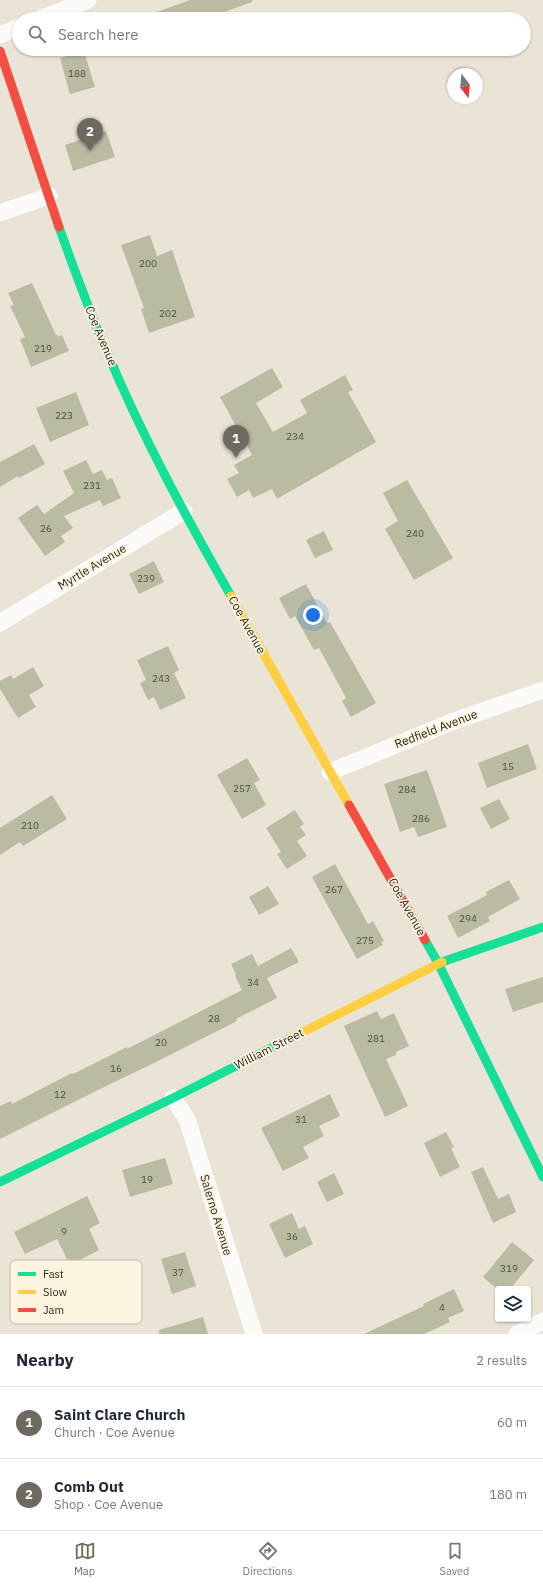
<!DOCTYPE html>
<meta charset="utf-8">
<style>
:root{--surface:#fff;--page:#f6f6f7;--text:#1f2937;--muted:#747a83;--line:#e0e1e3;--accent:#6f6a5f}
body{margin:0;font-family:"IBM Plex Sans",sans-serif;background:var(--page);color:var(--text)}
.controls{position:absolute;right:12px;bottom:12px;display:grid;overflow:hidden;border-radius:4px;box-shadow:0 1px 3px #0004}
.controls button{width:36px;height:36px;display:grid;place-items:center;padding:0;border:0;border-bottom:1px solid var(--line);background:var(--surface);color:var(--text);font:20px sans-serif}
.compass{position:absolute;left:447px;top:68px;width:36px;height:36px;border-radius:50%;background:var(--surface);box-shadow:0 1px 3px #0004;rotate:164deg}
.you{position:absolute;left:313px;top:615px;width:14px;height:14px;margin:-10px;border:3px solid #fff;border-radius:50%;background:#1a73e8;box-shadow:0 0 0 6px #1a73e833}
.badge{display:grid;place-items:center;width:26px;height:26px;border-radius:50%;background:var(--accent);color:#fff;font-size:13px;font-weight:700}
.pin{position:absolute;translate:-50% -33px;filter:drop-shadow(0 1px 2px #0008)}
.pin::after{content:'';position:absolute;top:21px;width:14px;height:12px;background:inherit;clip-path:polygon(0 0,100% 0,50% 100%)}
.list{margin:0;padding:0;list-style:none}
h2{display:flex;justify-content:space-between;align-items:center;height:52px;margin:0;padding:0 16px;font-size:17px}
h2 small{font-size:13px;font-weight:400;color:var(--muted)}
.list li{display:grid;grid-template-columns:26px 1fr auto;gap:12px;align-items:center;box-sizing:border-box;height:72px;padding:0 16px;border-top:1px solid var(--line)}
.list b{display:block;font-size:15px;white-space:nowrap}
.list p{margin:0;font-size:13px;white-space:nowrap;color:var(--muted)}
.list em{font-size:13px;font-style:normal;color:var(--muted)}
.icon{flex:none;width:22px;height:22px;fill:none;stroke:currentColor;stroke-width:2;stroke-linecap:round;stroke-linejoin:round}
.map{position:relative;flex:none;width:543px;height:1334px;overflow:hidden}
.search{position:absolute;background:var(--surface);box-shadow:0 1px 3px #0004;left:12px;right:12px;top:12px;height:44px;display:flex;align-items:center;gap:10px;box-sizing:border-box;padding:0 14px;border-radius:22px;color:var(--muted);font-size:15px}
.sheet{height:196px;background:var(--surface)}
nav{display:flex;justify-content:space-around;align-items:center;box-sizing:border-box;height:56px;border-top:1px solid var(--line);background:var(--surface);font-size:11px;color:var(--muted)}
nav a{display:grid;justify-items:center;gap:2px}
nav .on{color:var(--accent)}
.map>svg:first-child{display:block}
</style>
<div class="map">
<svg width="543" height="1334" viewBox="0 0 543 1334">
<rect width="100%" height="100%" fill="#eae4d6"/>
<path fill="#bbbba2" d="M190 0H252V2L205 19H143V17Z
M84 51 95 87 70 94 60 58Z
M106 131 115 157 73 171 65 145Z
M150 235 157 256 172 250 195 317 149 333 141 309 144 308 121 245Z
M32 283 56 335 57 334 58 337 62 335 69 351 31 367 20 339 25 337 10 306 14 305 8 293Z
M272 368 283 387 256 403 273 432 307 413 300 400 345 375 353 390 348 392 376 442 277 499 272 489 253 498 249 490 237 497 227 479 239 473 234 465 252 455 220 397Z
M76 392 89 425 50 442 36 408Z
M34 444 45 464 19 478 18 476 0 487V462Z
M86 460 93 474 102 470 107 480 112 478 121 498 103 506 100 500 64 516 73 528 61 536 65 542 45 556 18 518 37 505 44 514 74 493 63 471Z
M407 480 453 558 414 580 385 529 398 521 383 493Z
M324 531 333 550 315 558 306 540Z
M154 561 164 582 139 594 129 574Z
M306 584 327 623 330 622 376 703 351 717 342 701 346 698 319 648 314 650 295 616 290 619 279 598Z
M168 646 179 670 174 673 186 698 160 710 154 697 148 700 140 683 146 680 137 660Z
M33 667 44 686 29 695 36 707 18 718 0 689V681L11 675 13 679Z
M528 744 537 769 487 788 478 763Z
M247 758 260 780 254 783 266 805 242 819 217 775Z
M427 770 447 827 418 837 414 827 400 832 384 784Z
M52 795 67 819 23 846 20 842 0 855V828Z
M499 799 510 819 491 829 480 808Z
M295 810 304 824 300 827 306 835 297 841 307 856 287 869 277 854 281 852 266 828Z
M335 864 368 924 373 921 384 941 381 942 383 945 357 959 312 877Z
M509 880 520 899 488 917 490 921 458 938 447 916 487 895 486 892Z
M268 886 279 904 259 915 249 897Z
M291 948 299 962 267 978 277 998 236 1019 237 1021 150 1065 104 1087 0 1139V1106L11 1101 12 1104 72 1073 73 1074 127 1047V1049L242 990 235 976 236 974 231 964 252 954 258 966Z
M543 977V1002L513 1012 505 989Z
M377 1011 381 1019 394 1013 409 1046 396 1052V1055L386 1059 408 1106 385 1117 344 1026Z
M330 1094 340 1116 319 1126 324 1136 303 1147 309 1158 283 1171 261 1128Z
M446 1132 454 1147 451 1148 460 1167 440 1177 424 1143Z
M165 1158 173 1184 130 1197 122 1170Z
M483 1167 498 1199 509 1194 516 1212 493 1223 471 1172Z
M334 1173 344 1194 327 1202 317 1182Z
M87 1196 100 1223 89 1229 99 1250 70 1265 57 1239 25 1254 14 1232Z
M292 1213 299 1229 305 1226 313 1244 285 1258 269 1224Z
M512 1242 534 1260 510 1289H497L483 1277Z
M185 1252 196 1286 172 1294 161 1259Z
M454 1289 464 1311 448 1318 450 1322 424 1334H364L424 1306 423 1304Z
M203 1317 208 1334H159V1330Z"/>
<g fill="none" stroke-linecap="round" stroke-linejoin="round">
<path stroke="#fcfbf9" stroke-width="17" d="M40 19 88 0
M0 35 19 27
M0 213 49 196
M0 623 184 511
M330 772 449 723 543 690
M173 1098 187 1119 254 1334
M517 1334 543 1321"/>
<path stroke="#16e098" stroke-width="9" d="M59 227C74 269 89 311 107 352 142 436 186 517 231 596
M425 940 438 963 543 1177
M442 962 543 927
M0 1182 173 1098 291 1038"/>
<path stroke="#ffcf43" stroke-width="9" d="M231 596 349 805
M291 1038 442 962"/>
<path stroke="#f24e42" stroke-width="9" d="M0 51 59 227
M349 805 425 940"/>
</g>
<g text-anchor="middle" stroke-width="3.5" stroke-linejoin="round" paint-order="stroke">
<g font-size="10" fill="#504e40">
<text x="77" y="77">188</text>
<text x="148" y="267">200</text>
<text x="168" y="317">202</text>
<text x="43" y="352">219</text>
<text x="64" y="419">223</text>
<text x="295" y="440">234</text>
<text x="92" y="489">231</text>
<text x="46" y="532">26</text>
<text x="415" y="537">240</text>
<text x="146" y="582">239</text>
<text x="161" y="682">243</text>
<text x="508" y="770">15</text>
<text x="242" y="792">257</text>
<text x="407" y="793">284</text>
<text x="421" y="822">286</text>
<text x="30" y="829">210</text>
<text x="334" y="893">267</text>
<text x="468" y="922">294</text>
<text x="365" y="944">275</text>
<text x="253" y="986">34</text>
<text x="214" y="1022">28</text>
<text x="376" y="1042">281</text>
<text x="161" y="1046">20</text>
<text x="116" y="1072">16</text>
<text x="60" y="1098">12</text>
<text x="301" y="1123">31</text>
<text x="147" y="1183">19</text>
<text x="64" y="1235">9</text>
<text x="292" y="1240">36</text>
<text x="509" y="1272">319</text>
<text x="178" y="1276">37</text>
<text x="442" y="1311">4</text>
</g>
<g font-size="12" fill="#2d291f" stroke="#fdf5e0">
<text transform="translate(101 336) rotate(67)" y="4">Coe Avenue</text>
<text transform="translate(92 567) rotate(-31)" y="4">Myrtle Avenue</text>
<text transform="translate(247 625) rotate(61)" y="4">Coe Avenue</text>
<text transform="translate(436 729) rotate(-21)" y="4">Redfield Avenue</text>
<text transform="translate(407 907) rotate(61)" y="4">Coe Avenue</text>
<text transform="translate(269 1049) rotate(-27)" y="4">William Street</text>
<text transform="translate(216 1215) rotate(73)" y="4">Salerno Avenue</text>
</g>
</g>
<rect x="10" y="1260" width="132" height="64" rx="6" fill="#fdf5e0" stroke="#bfb8a6" stroke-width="1"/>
<rect x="18" y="1272" width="18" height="4" fill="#16e098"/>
<rect x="18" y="1290" width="18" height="4" fill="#ffcf43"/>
<rect x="18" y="1308" width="18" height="4" fill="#f24e42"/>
<g font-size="11" fill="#2d291f">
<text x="43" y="1278">Fast</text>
<text x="43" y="1296">Slow</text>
<text x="43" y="1314">Jam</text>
</g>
</svg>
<div class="controls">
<button><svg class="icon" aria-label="layers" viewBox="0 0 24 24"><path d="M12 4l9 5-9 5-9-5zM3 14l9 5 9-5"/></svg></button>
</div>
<svg class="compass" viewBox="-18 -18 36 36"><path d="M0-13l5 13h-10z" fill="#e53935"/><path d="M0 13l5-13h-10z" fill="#747a83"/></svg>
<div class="you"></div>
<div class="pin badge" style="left:236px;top:458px">1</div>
<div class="pin badge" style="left:90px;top:151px">2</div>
<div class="search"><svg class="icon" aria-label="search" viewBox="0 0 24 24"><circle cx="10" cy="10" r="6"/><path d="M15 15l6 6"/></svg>Search here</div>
</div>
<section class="sheet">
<h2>Nearby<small>2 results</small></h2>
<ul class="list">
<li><span class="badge">1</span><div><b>Saint Clare Church</b><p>Church · Coe Avenue</p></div><em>60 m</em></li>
<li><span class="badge">2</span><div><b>Comb Out</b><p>Shop · Coe Avenue</p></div><em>180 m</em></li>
</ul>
</section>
<nav>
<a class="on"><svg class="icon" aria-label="map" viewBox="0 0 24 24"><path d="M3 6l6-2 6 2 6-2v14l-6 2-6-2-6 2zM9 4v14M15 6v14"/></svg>Map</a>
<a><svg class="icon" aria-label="directions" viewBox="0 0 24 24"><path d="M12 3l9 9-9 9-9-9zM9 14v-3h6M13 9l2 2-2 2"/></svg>Directions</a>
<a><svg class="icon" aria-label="saved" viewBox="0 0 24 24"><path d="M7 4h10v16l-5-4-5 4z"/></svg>Saved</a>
</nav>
